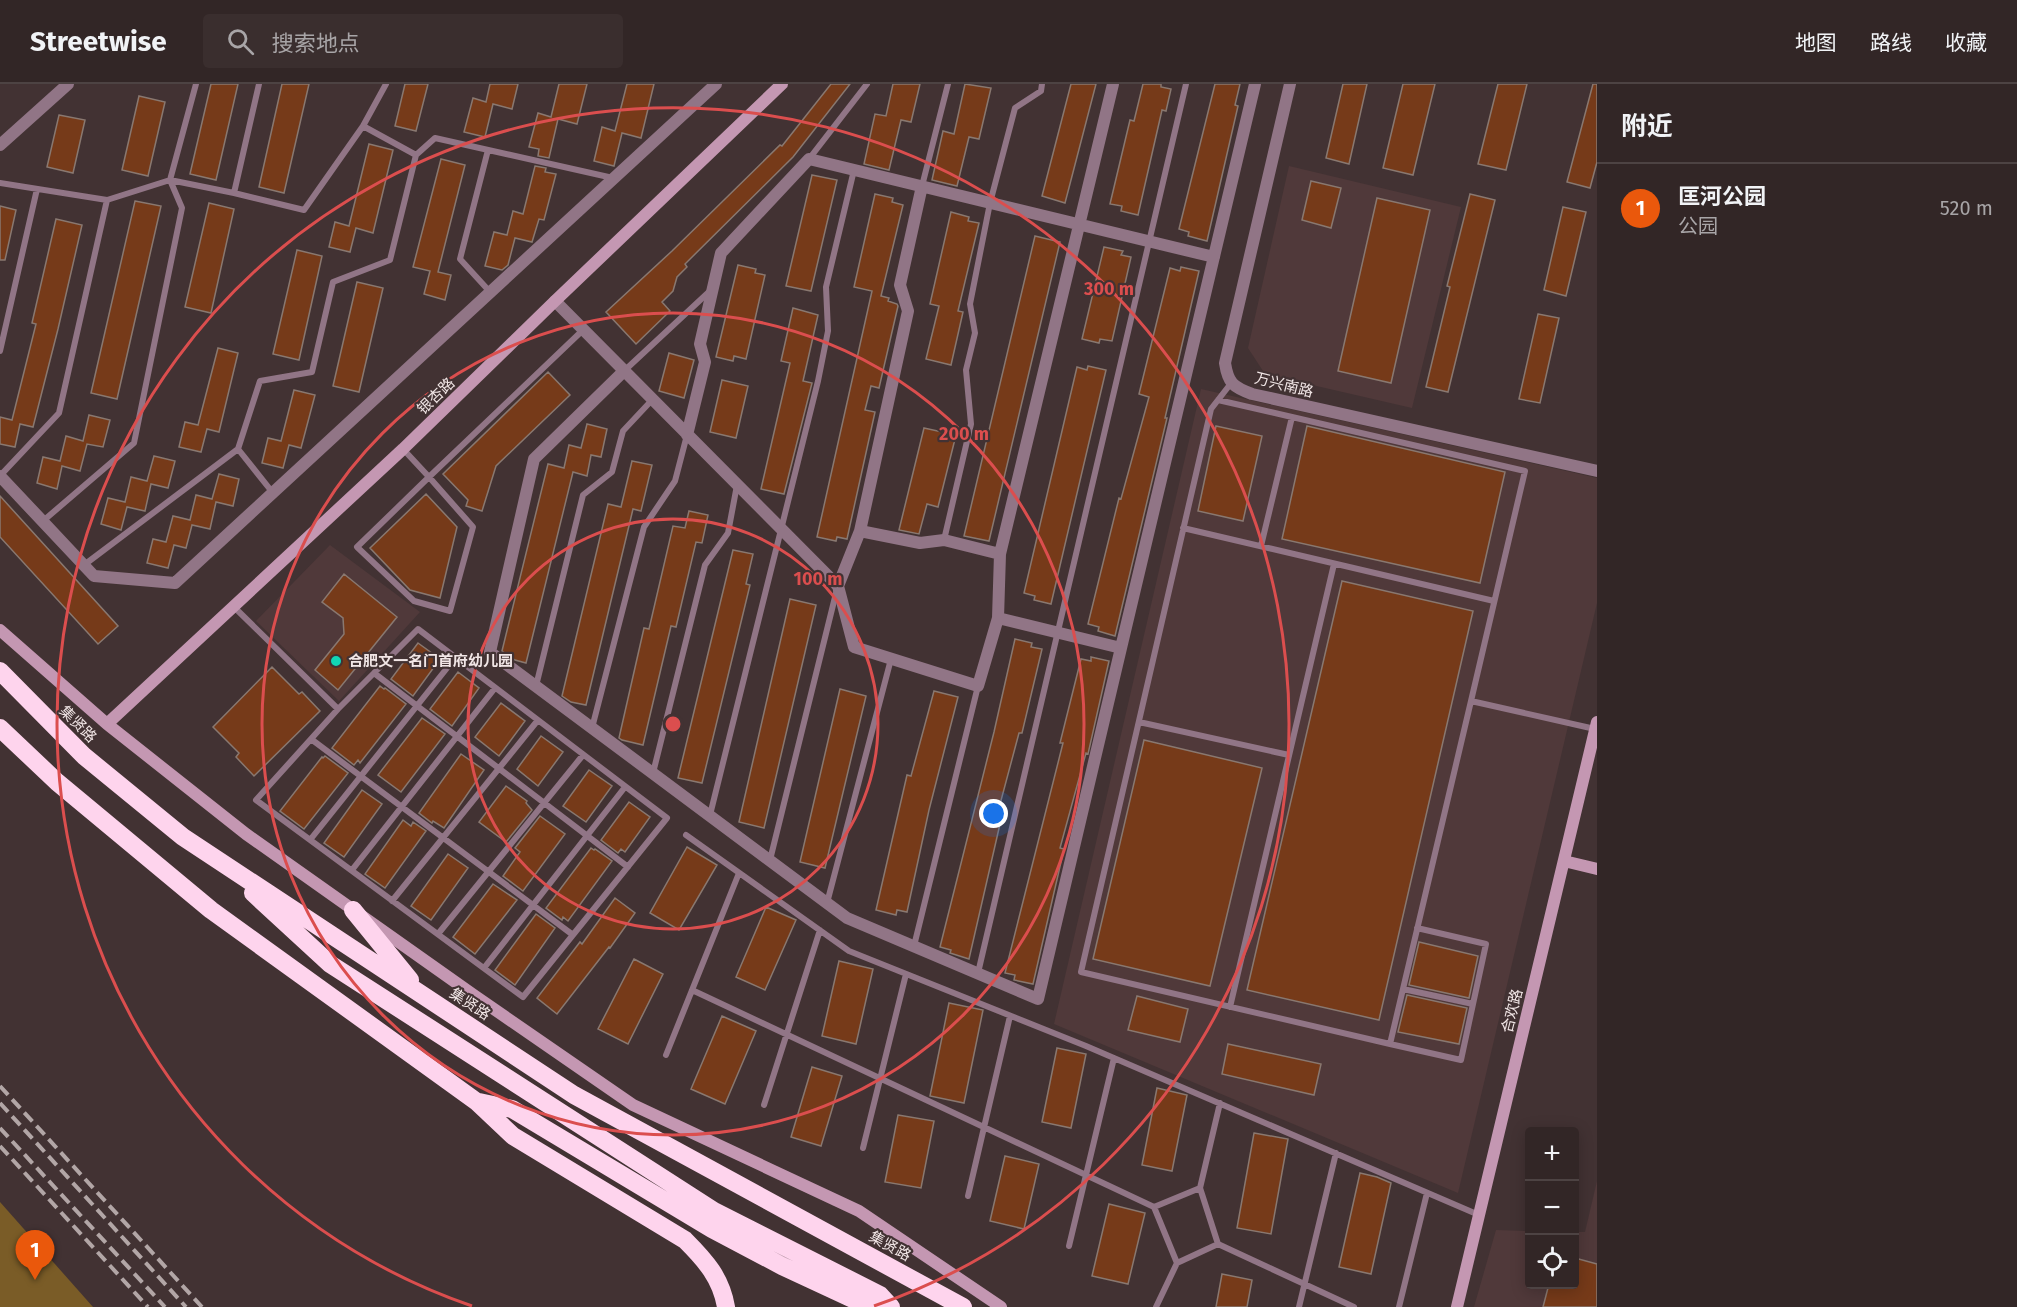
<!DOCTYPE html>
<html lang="zh">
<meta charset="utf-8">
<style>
:root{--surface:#322626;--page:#3a2e2e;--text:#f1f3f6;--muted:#a8a5a7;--line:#4d4343;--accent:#ea580c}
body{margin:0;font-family:"Fira Sans","Noto Sans SC",sans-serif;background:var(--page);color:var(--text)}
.controls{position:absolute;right:18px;bottom:18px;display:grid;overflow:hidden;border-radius:6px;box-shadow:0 3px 15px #0003}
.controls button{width:54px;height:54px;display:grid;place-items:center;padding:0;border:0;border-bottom:2px solid var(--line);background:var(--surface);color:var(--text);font:30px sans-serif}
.you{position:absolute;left:994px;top:730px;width:21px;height:21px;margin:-15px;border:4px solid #fff;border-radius:50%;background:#1a73e8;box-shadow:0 0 0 9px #1a73e833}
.badge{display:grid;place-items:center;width:39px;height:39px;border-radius:50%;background:var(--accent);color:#fff;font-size:20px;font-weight:700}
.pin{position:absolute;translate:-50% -50px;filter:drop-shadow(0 2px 3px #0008)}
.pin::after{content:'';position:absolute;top:32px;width:21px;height:18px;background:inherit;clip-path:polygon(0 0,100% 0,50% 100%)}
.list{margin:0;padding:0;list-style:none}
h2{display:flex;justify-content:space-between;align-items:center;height:78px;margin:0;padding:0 24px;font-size:26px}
h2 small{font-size:20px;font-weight:400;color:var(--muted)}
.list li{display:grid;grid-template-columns:39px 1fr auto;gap:18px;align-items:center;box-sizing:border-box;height:90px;padding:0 24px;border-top:2px solid var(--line)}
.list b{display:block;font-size:22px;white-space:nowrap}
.list p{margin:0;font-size:20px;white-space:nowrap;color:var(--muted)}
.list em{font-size:20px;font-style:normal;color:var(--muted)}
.icon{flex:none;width:33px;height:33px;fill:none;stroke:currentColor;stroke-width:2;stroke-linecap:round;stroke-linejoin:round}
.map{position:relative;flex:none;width:1597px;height:1223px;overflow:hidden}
header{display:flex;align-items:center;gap:36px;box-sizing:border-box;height:84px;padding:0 30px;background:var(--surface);border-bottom:2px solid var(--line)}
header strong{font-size:28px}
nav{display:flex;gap:33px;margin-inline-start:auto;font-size:21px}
.search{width:420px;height:54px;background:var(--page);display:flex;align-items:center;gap:15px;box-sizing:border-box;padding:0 21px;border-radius:6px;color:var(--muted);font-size:22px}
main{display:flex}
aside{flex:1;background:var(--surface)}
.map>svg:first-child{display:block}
</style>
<header>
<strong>Streetwise</strong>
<div class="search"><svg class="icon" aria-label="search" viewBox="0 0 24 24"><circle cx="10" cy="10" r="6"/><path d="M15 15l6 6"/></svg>搜索地点</div>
<nav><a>地图</a><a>路线</a><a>收藏</a></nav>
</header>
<main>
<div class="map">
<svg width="1597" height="1223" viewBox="0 0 1597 1223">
<rect width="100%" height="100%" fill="#423233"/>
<path fill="#50393a" d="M1289 82 1461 123 1412 324 1265 290 1248 264Z
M1201 305 1597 394V519L1458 1109 1054 940Z
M330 461 420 528 339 617 256 537Z
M1597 1097V1223H1474L1496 1146 1529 1147 1530 1200H1574L1575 1148H1585Z"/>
<path fill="#7a5c27" d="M0 1118 93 1223H0Z"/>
<path fill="#763a19" stroke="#897870" stroke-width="1.5" d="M211 0H238L216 96 190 90Z
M282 0H309L284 109 259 103Z
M405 0H428L416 47 395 42Z
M490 0H518L512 25 493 20 485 53 464 48 473 14 486 18Z
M559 0H587L577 40 558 35 549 74 538 72 539 65 529 63 538 29 551 33Z
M627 0H654L641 54 622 49 614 82 594 77 602 43 615 47Z
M831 0H850L793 73 685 180 687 183 677 193 673 207 662 218 670 227 636 260 606 228 672 167 780 61 782 62Z
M893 0H920L911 38 901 36 889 86 864 80 875 30 886 32Z
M965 0 991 4 979 55 969 53 957 102 932 96 943 47 954 50Z
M1071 0H1096L1065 119 1042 112Z
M1143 0H1161V3L1171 5 1166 27 1162 26 1138 131 1121 127 1122 122 1110 120 1130 36 1134 37Z
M1215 0H1240L1235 21 1238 22 1207 157 1188 152 1189 148 1179 145Z
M1343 0H1367L1349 80 1326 74Z
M1403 0H1435L1413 91 1383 84Z
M1498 0H1527L1506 86 1478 80Z
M1593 0H1597V78L1590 104 1567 98Z
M139 12 165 18 148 92 122 86Z
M59 31 85 36 73 89 47 83Z
M369 60 393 66 373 149 356 144 350 168 329 163 335 138 349 142Z
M441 75 465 81 438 188 451 191 445 216 424 210 430 187 413 183Z
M535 82 546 84 545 88 556 90 544 136 539 135 532 158 515 154 508 181 502 186 485 182 494 148 507 151 513 127 523 130Z
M812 91 837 96 811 207 786 202Z
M1311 97 1341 104 1331 144 1302 136Z
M875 110 893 114 892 118 903 121 881 212 889 214 888 217 897 220 898 222 879 304 871 302 865 326 875 328 847 455 837 453 836 457 817 453 872 207 854 203Z
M1470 110 1495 116 1448 308 1426 303 1450 203 1447 202Z
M1377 114 1430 126 1391 299 1338 287Z
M135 117 161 122 117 315 91 309Z
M209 119 234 125 211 229 185 223Z
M0 122 16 126 5 176H0Z
M1563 123 1586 128 1566 212 1544 206Z
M951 128 969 133 968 137 979 139 958 227 963 228 951 281 926 275 939 222 930 220Z
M56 135 82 141 58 245 33 343 20 340 15 363 0 360V333L12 336 36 240 32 239Z
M1035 152 1060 158 989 457 964 452Z
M1104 163 1123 167 1121 171 1131 173 1112 257 1100 255 1099 259 1082 255Z
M297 166 322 172 299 276 273 270Z
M738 181 756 185 755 189 765 191 746 275 734 272 733 277 716 273Z
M1181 183 1199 187 1165 334H1167L1115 552 1098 547 1099 543 1088 540 1119 414 1121 415 1149 313 1139 310 1170 184 1180 187Z
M357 198 383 204 359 308 333 302Z
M793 224 818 231 803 297 812 299 784 410 761 405 790 279 781 277Z
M1538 230 1559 234 1540 319 1519 315Z
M218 264 238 269 219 348 207 345 201 368 179 363 185 338 198 341Z
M669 269 694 276 684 314 659 307Z
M1088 282 1106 286 1051 520 1034 516 1035 512 1024 509 1077 283 1087 286Z
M548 288 570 311 496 382 482 427 466 422 468 416 443 390Z
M722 296 748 302 736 354 710 348Z
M294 306 315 311 301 364 289 361 283 384 262 379 268 354 281 357Z
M89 331 110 336 103 363 87 360 80 387 62 382 57 405 37 399 43 373 60 377 66 352 83 357Z
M587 340 607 345 601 373 591 371 587 392 573 388 526 579 515 576 502 567 548 380 564 384 569 361 581 364Z
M1216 342 1262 352 1243 437 1198 427Z
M1307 342 1505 388 1480 499 1282 455Z
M924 344 956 351 938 423 927 420 919 450 899 446Z
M154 372 175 377 168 404 151 400 145 427 127 423 121 446 101 440 108 414 125 418 131 393 147 397Z
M632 377 652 381 641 427 633 425 586 621 571 618 562 612 608 420 621 423Z
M219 390 239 395 233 422 216 418 210 445 192 441 186 464 174 461 168 484 147 479 153 455 166 458 173 432 190 436 196 411 212 415Z
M426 410 457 443 440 514 410 506 370 464Z
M0 412 118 542 98 560 0 453Z
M689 427 708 431 702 459 696 458 676 543 671 542 643 661 622 656 619 654 644 544 649 545 673 442 685 444Z
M733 466 753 470 746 500 750 501 702 699 678 694Z
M344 490 397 533 338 606 315 586 344 550 343 534 322 518Z
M1342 497 1473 527 1379 936 1247 906Z
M790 515 816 521 764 744 739 738Z
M1015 555 1032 559 1031 563 1042 565 1022 649H1019L995 739 1000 740 969 875 950 869 951 866 940 863 994 648Z
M418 559 440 575 413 612 391 595Z
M1091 573 1109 577 1088 670 1086 669 1060 764 1064 765 1033 900 1014 896 1015 891 1005 889 1063 659H1060L1081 575 1091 577Z
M272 583 299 610 302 608 320 627 254 692 236 673 239 669 213 643Z
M458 588 479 604 452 642 430 625Z
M380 602 384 605 385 604 406 620 360 679 358 676 354 681 332 664Z
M840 605 866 612 825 784 800 778Z
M934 607 958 613 929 726 907 828 897 826 896 831 876 826 907 691 911 692Z
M501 619 525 637 499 672 475 653Z
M422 634 445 650 401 708 378 691Z
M541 652 563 668 538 702 517 685Z
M1144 656 1262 684 1210 902 1093 875Z
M461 670 484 686 444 744 433 737 432 739 419 729Z
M325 672 348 689 304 745 280 727 322 673 323 674Z
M589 686 612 702 586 738 563 722Z
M506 702 527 717 526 719 532 726 506 758 479 738Z
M362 706 382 720 344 773 324 759Z
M629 718 650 733 625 768 621 765 618 769 601 756Z
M540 732 565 750 523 807 503 792 520 768 515 764Z
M403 736 411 742 413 738 426 747 385 804 365 790Z
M687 763 717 781 679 846 650 829Z
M591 764 594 766 595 765 612 777 568 837 563 833 562 836 546 824Z
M448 770 468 784 431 836 411 822Z
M493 800 517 816 475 870 453 853Z
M615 814 635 829 610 864 609 863 557 930 537 914 580 858 582 860Z
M766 823 796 836 765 906 736 893Z
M536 830 555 844 515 901 495 886Z
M1419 858 1478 872 1469 914 1409 901Z
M634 875 663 890 628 960 598 945Z
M839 877 873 885 856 960 822 952Z
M1407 911 1467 924 1459 960 1398 948Z
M1137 912 1188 925 1180 958 1128 946Z
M949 919 983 926 964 1019 930 1012Z
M722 932 756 947 725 1020 691 1005Z
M1228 960 1321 980 1314 1011 1222 990Z
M1057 964 1086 970 1071 1044 1042 1038Z
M812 983 842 992 821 1062 791 1053Z
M1157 1004 1187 1011 1172 1087 1142 1081Z
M898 1031 934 1037 921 1104 885 1098Z
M1254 1049 1288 1055 1271 1150 1237 1144Z
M1005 1072 1039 1080 1024 1145 990 1137Z
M1360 1089 1377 1093 1391 1099 1371 1190 1339 1183Z
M1109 1120 1145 1129 1128 1200 1092 1192Z
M1575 1174 1597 1180V1223H1543L1549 1200H1575Z
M1222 1190 1252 1196 1247 1223H1216Z"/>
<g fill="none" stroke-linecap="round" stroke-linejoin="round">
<path stroke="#917586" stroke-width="6" d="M363 42 416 71
M488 66 460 175 491 209
M809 75 867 0
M0 99 107 116 59 329 0 392
M922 102 948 0
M234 109 304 126 363 42 386 0
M107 116 170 96 234 109 259 0
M0 267 37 105
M624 287 711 206
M1232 298 1211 325 1081 888 1390 960 1471 617
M1218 316 1292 333 1261 462
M1292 333 1525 387 1471 617 1595 645
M238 365 273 409
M403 365 429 393 357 463 414 517 450 527 473 443 429 393 583 246
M43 437 134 359 182 124 170 96 196 0
M1183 444 1494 517
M944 456 971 340 966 286 975 249 970 220 990 119 1015 24 1041 7 1042 0
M84 481 238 365 260 297 312 288 333 198 390 176 416 71 435 54 613 94
M234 523 338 625 418 545 667 734 523 913 256 716 338 625
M374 589 628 783
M536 602 583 411 612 388 623 347 652 316
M1139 638 1289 671
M592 644 644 443 675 397 687 351
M311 655 573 851
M653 689 705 481 728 449 737 401
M710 731 818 297 828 247 826 203 854 86
M686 751 849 867 1086 962 1479 1131
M310 756 455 574
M770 776 837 505
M352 786 495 604
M392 817 538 636
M827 819 891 575
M438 850 583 671
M914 862 978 602
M484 884 625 703
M978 889 1186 0
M1403 905 1473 920 1486 860 1417 844
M692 906 1154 1123
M1230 923 1334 480
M1390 960 1461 976 1473 920
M666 971 739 789
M764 1021 820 846
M863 1064 906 890
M1200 1104 1220 1019
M968 1112 1010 932
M1218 1160 1177 1179 1154 1123 1200 1104 1218 1160 1354 1223
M1069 1162 1114 974
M1156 1223 1177 1179
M1299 1223 1336 1069
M1399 1223 1427 1109"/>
<path stroke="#917586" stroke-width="12" d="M1290 0 1225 279C1228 299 1233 303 1252 310L1597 387
M0 61 68 0
M555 217 838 502 854 563 978 602 998 534 1121 564 1255 0
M624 287 534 375 490 568 847 834 1038 915 1121 564
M687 351 705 278 700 260 721 169 809 75 1214 173
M0 392 94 492 175 499 716 0
M860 447 920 459 944 456 1000 470 998 534
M1000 470 1113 0
M838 502 860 447 908 227 900 201 922 102"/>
<path stroke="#c497b2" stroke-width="12" d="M0 546 107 640 246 750 475 912 633 1021 859 1127 1001 1223
M107 640 403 365 555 217 782 0
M1564 777 1597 785
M1457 1223 1597 638"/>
<path stroke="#fed4ed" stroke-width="18" d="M0 587 84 672 183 753 574 1011 963 1223
M0 644 57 698 211 826 477 1018 513 1052 685 1156C706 1177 721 1194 726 1223
M253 809 330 880 714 1127 880 1211 891 1223
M353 826 410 896
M479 1018 512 1025 712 1145 782 1182 870 1223"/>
<path stroke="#b2a6a6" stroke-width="4" stroke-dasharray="12 6" stroke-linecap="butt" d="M0 1002 202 1223
M0 1019 186 1223
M0 1044 165 1223
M0 1062 148 1223"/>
</g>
<g fill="none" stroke="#db4e4e" stroke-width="3">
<circle cx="673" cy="640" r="205"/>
<circle cx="673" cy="640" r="411"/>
<path d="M472 1222A616 616 0 1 1 874 1222"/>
</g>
<circle fill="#11d5b4" stroke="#423233" stroke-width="2" cx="336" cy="577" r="6"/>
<g text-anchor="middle" stroke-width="4.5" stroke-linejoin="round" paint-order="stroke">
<g font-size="15" fill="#f1e6e6" stroke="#423233">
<text transform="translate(1284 301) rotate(14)" y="5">万兴南路</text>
<text transform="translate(436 312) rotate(-44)" y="5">银杏路</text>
<text transform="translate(78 640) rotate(45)" y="5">集贤路</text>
<text transform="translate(470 920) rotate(33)" y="5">集贤路</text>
<text transform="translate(1512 927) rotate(-76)" y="5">合欢路</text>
<text transform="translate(890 1162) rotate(29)" y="5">集贤路</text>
</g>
<g font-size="15" font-weight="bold" fill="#f1e6e6" stroke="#423233" text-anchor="start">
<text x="348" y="582">合肥文一名门首府幼儿园</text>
</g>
</g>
<circle cx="673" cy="640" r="9" fill="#db4e4e" stroke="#423233" stroke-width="3"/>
<g font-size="18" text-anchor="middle" font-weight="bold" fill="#db4e4e" stroke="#423233" stroke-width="4.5" stroke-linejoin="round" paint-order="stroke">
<text x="1109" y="211">300 m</text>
<text x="964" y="356">200 m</text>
<text x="818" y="501">100 m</text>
</g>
</svg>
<div class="controls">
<button>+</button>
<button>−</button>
<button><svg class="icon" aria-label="locate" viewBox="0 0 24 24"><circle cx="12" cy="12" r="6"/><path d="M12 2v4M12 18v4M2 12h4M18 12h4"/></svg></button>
</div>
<div class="you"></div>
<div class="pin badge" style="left:35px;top:1196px">1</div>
</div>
<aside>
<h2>附近<small></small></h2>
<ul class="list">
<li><span class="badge">1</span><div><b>匡河公园</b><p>公园</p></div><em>520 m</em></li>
</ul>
</aside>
</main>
